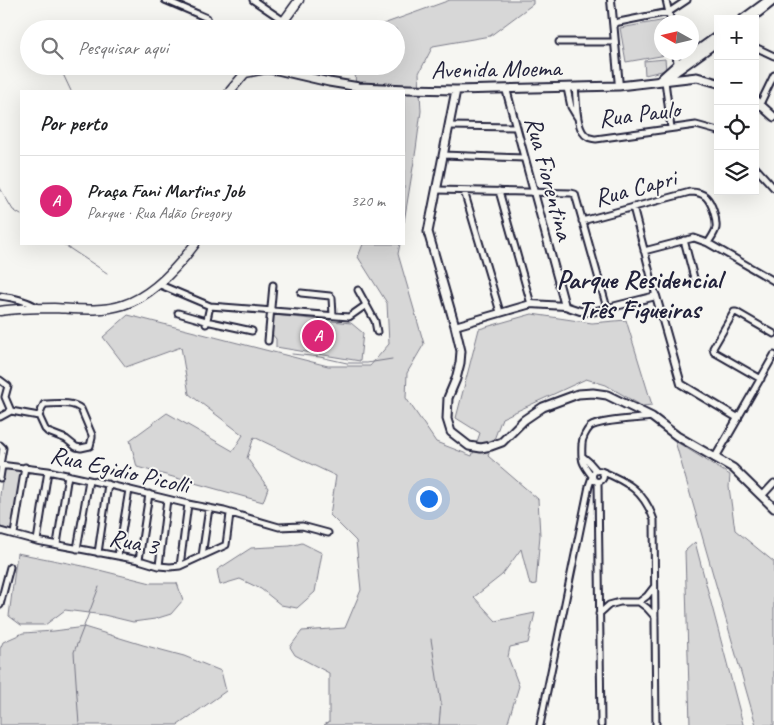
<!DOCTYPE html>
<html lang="pt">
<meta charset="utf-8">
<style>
:root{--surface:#fff;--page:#f2f2f2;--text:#202124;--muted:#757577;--line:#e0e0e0;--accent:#db2777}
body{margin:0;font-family:Caveat,sans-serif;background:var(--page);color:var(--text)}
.controls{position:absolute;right:15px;top:15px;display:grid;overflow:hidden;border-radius:0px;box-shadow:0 5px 20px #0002}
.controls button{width:45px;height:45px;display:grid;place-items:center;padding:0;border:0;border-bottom:1px solid var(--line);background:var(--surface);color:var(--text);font:25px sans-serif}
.compass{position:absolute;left:654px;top:15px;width:45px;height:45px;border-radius:50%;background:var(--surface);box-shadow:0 5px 20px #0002;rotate:278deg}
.you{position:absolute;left:428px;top:498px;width:18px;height:18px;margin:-12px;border:4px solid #fff;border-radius:50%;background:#1a73e8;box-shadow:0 0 0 8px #1a73e833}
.badge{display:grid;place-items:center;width:32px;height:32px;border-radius:50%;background:var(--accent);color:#fff;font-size:16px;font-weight:700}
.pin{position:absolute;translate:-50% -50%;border:2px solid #fff;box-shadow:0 1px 5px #0006}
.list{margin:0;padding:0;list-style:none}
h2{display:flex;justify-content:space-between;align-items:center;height:65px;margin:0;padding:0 20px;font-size:21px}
h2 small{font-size:16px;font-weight:400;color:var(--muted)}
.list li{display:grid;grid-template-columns:32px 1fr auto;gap:15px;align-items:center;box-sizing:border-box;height:90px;padding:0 20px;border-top:1px solid var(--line)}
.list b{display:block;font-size:19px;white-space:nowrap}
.list p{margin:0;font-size:16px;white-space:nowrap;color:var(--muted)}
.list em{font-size:16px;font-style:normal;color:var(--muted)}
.icon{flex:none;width:28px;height:28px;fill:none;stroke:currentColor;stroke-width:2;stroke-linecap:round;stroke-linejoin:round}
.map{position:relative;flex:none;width:774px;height:725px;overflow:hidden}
.search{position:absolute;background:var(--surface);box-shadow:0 5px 20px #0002;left:20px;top:20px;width:385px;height:55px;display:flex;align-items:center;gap:12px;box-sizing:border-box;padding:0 18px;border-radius:28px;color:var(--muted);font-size:19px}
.panel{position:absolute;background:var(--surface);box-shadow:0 5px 20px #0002;left:20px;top:90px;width:385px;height:155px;border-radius:0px}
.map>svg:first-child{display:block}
</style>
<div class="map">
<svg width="774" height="725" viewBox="0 0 774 725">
<rect width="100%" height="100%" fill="#f6f6f2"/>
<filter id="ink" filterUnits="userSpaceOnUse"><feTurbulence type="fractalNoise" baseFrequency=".02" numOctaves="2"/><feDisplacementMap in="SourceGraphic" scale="10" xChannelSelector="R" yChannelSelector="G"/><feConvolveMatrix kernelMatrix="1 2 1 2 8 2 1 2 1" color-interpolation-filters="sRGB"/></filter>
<g filter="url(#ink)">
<path fill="#d7d7d7" stroke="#7c7c89" d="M450 0H533V4L490 36 433 46 419 73 421 111 416 149 404 222V91H356L355 71 368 66H396V29H375V27Z
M666 20 667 22H662V52L672 53V54L626 62 620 28Z
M665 59 666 70 645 75 644 61Z
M363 244H400L398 254 424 344 407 373 406 398 436 442 472 456 480 433 456 418 479 329 532 314 592 323 626 320 652 405 642 406 606 385 586 379 502 418 488 456 538 499 540 535 536 584 530 585 521 549 502 575 474 597 496 621 535 613 528 643 510 647 508 657 519 686 507 725H324L329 722V673L295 655 290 647 302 631 345 628 361 590 356 541 330 515 336 476 254 437 247 458 268 488 263 502 137 467 130 440 167 413 233 451 243 435 189 394 181 347 126 367 103 337 128 315 328 366H370L389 344 387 303 358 257Z
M273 315 351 323 363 333 360 361 276 347V339L272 334Z
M675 441 730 475 729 487 735 530 774 562V725H756Z
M4 468 22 469 12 530 0 527V495Z
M695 542 743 724V725H690L685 551Z
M302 543 322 553 315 592 297 608 281 605 261 589 240 579 220 585 217 570 251 548 290 546Z
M17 553 83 566 151 583H177L183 600 171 614 155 619 133 622 104 615 65 610 45 625H21L9 616Z
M84 627 143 645 184 656 221 671 226 691 178 725H0V649L3 642 23 633 54 631Z"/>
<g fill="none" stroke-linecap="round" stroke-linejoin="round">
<path stroke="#757583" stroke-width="1" d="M126 29 148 23
M64 66 63 74 71 91
M0 188 13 210 21 215
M63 244 107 273
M292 354 320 357 347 363H367L392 359
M431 639 441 703 439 725
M79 725 74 652 99 587"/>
<g stroke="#22223b" stroke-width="9">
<path id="minor" d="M165 0 207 18 208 21 203 29
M253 0 284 21
M666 0 671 22
M614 23 669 12 687 0
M559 42H615
M755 47 774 56
M675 52 678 67
M665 81 671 128
M575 87C577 100 575 131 588 137 589 138 595 139 596 139L696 125 718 131
M567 88 571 107 577 117
M760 104 774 75
M449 126 515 127
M443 155 524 158
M755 167 774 188
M437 190 571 193 575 194 607 308
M464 191 500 312
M499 191 531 304
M633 207 656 296
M582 221 690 192C696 192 702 193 706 197 712 203 717 219 716 228 715 233 711 238 708 243
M684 240 694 278
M644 251 694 238 708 243 774 281
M158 284 210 306 349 317 366 305
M358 290 375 321 377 332
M301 293 330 296 332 298 333 315
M0 296C14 298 25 300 37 307
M178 313 206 321 252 331
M206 324 210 306
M268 341 273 285
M761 379 714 352 713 348 734 312H736L774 334
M0 380 8 386 5 397 11 411
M0 417 11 411 39 416 45 429 48 432 66 439 76 447 81 448 90 446 92 438V435L81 409C72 401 55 404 44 404L39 416
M738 418 774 355
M0 445 3 448 0 465
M582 456 589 462 596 470
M0 465 48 471 89 480 188 504 224 511 279 527 302 526 328 533
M592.5 476a5.5 5.5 0 1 1 11 0a5.5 5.5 0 1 1-11 0Z
M601 471C628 482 644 491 654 520L656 725
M592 476C582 463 581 461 582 444 582 439 586 431 590 427 599 420 639 419 652 417
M0 478 2 465
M598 483 601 725
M762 496 774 483
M0 531 37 541 139 560 159 566 170 567 180 566 226 545 230 514
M14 534 25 467
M37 541 48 471
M57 544 68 475
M77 549 89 480
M98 553 108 484
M118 556 129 490
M202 556 209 508
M139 560 149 494
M159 566 167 499
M180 566 188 504
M639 602 647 596 654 587
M0 605 10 567
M599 614 609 605 620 602H639L647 608 655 617
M540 725 589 486 592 477"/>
</g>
<g stroke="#22223b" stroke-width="10">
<path id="tertiary" d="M611 0 619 86
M742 19 768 0
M751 19 774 1
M665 81 679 70 718 42
M657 82 677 64 718 35
M506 89 565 306
M455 326 531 304 565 306 580 311 592 312 656 296 681 384 738 418 715 458"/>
</g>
<g stroke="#22223b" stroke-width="11">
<path id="secondary" d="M262 67 265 69 277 70 329 82 359 87 408 89 456 90 619 86 697 77 718 83
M456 90 428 232 455 326 461 351 460 363 456 379 448 398 447 419 451 432 469 446 481 448 491 446 502 442 524 420 543 407 578 394 593 393 607 395 652 417 677 436 733 468 774 508
M755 100 774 117"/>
</g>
<g stroke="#22223b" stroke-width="11">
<path id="primary" d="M278 29 299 0
M245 73 265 69
M230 91 251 66
M0 311C18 308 36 308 54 308 76 309 101 312 123 305 152 296 177 268 195 244"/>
</g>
<use href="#minor" stroke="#f6f6f2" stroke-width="5"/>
<use href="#tertiary" stroke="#f6f6f2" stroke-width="6"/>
<use href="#secondary" stroke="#f6f6f2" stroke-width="7"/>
<use href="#primary" stroke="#f6f6f2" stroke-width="8"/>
</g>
</g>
<g text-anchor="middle" stroke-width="4" stroke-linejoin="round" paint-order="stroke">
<g font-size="25" fill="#22223b" stroke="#f6f6f2">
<text transform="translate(496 68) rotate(-1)" y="9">Avenida Moema</text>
<text transform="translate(639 113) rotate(-7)" y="9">Rua Paulo</text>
<text transform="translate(550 178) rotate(75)" y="9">Rua Fiorentina</text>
<text transform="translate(635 187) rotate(-15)" y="9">Rua Capri</text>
<text transform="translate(120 469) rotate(13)" y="9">Rua Egidio Picolli</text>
<text transform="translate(134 541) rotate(12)" y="9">Rua 3</text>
</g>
<g font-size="26" font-weight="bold" fill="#22223b" stroke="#f6f6f2">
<text x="639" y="288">Parque Residencial<tspan x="639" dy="30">Três Figueiras</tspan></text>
</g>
</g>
</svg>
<div class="controls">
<button>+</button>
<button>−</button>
<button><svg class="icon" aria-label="locate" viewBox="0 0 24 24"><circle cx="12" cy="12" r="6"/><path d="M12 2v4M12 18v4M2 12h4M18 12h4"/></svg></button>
<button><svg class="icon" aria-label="layers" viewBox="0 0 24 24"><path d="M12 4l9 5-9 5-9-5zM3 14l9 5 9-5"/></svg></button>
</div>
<svg class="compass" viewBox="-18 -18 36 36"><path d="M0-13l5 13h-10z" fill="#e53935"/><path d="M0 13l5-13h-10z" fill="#757577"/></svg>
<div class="you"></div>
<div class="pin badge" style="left:318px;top:336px">A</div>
<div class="search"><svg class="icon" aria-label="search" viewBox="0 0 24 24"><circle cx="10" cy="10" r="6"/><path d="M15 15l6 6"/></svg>Pesquisar aqui</div>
<section class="panel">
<h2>Por perto<small></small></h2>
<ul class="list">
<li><span class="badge">A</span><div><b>Praça Fani Martins Job</b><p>Parque · Rua Adão Gregory</p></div><em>320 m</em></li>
</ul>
</section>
</div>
